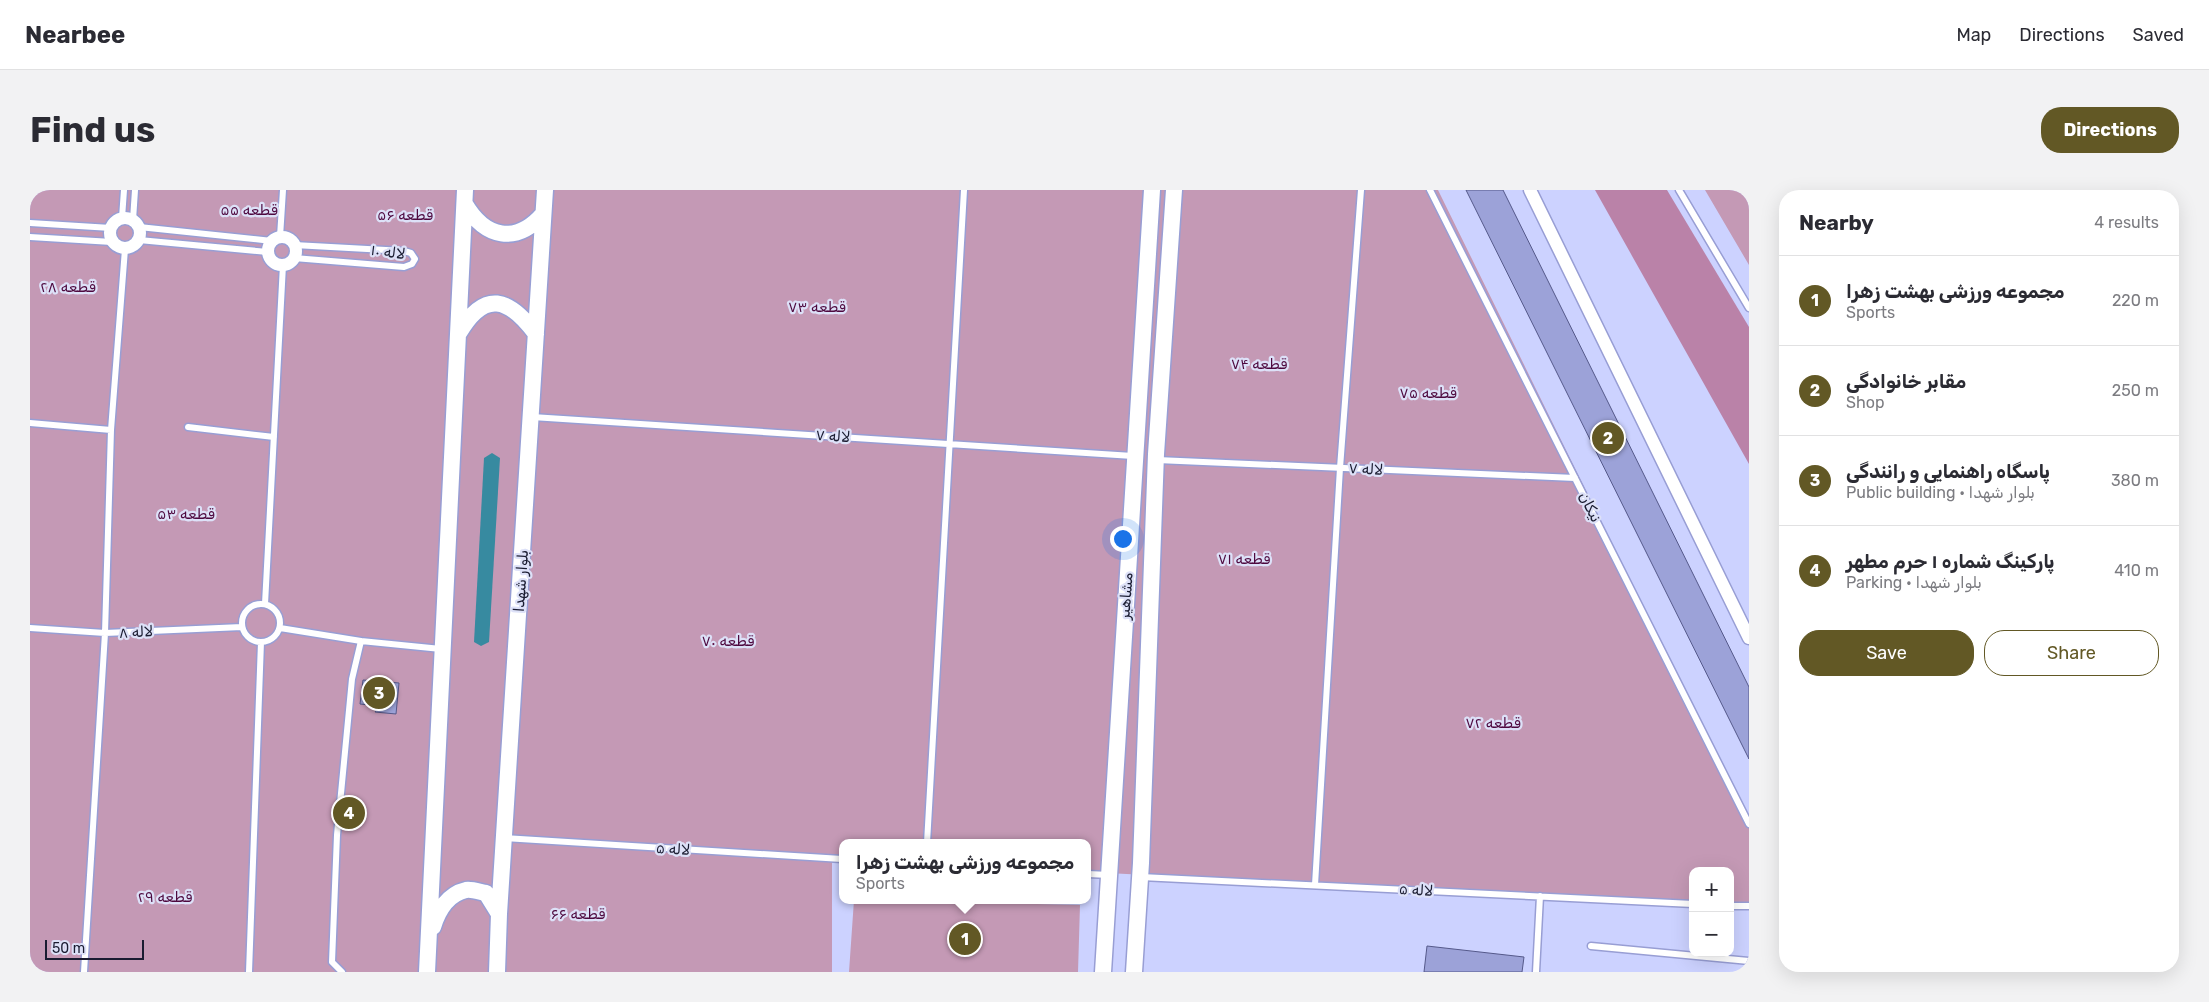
<!DOCTYPE html>
<meta charset="utf-8">
<style>
:root{--surface:#fff;--page:#f2f2f3;--text:#2b2b33;--muted:#7c7c81;--line:#e1e1e2;--accent:#625825}
body{margin:0;font-family:Rubik,"Noto Naskh Arabic",sans-serif;background:var(--page);color:var(--text)}
.controls{position:absolute;right:15px;bottom:15px;display:grid;overflow:hidden;border-radius:10px;box-shadow:0 5px 20px #0002}
.controls button{width:45px;height:45px;display:grid;place-items:center;padding:0;border:0;border-bottom:1px solid var(--line);background:var(--surface);color:var(--text);font:25px sans-serif}
.scale{position:absolute;left:15px;bottom:12px;width:99px;box-sizing:border-box;padding-left:5px;border:2px solid #1a1c31;border-top:0;font-size:14px;line-height:18px;white-space:nowrap;color:#1a1c31;-webkit-text-stroke:4px #dde1f8;paint-order:stroke}
.you{position:absolute;left:1092px;top:348px;width:18px;height:18px;margin:-12px;border:4px solid #fff;border-radius:50%;background:#1a73e8;box-shadow:0 0 0 8px #1a73e833}
.badge{display:grid;place-items:center;width:32px;height:32px;border-radius:50%;background:var(--accent);color:#fff;font-size:16px;font-weight:700}
.pin{position:absolute;translate:-50% -50%;border:2px solid #fff;box-shadow:0 1px 5px #0006}
.popup{position:absolute;left:809px;top:649px;width:252px;height:65px;box-sizing:border-box;display:grid;place-content:center;border-radius:10px;background:var(--surface);filter:drop-shadow(0 1px 4px #0005);font-size:16px;white-space:nowrap;color:var(--muted)}
.popup b{font-size:19px;color:var(--text)}
.popup::after{content:'';position:absolute;left:50%;top:100%;margin-left:-10px;border:10px solid transparent;border-top-color:var(--surface)}
.list{margin:0;padding:0;list-style:none}
h2{display:flex;justify-content:space-between;align-items:center;height:65px;margin:0;padding:0 20px;font-size:21px}
h2 small{font-size:16px;font-weight:400;color:var(--muted)}
.list li{display:grid;grid-template-columns:32px 1fr auto;gap:15px;align-items:center;box-sizing:border-box;height:90px;padding:0 20px;border-top:1px solid var(--line)}
.list b{display:block;font-size:19px;white-space:nowrap}
.list p{margin:0;font-size:16px;white-space:nowrap;color:var(--muted)}
.list em{font-size:16px;font-style:normal;color:var(--muted)}
.actions{display:flex;gap:10px;padding:15px 20px}
.actions a{flex:1;padding:11px 0;border:1px solid var(--accent);border-radius:20px;text-align:center;font-size:18px;color:var(--accent)}
.actions .main{background:var(--accent);color:#fff}
.map{position:relative;flex:none;width:1719px;height:782px;overflow:hidden;border-radius:20px}
header{display:flex;align-items:center;gap:30px;box-sizing:border-box;height:70px;padding:0 25px;background:var(--surface);border-bottom:1px solid var(--line)}
header strong{font-size:24px}
nav{display:flex;gap:28px;margin-inline-start:auto;font-size:18px}
.intro{display:flex;align-items:center;justify-content:space-between;box-sizing:border-box;height:120px;padding:0 30px}
h1{margin:0;font-size:35px}
.button{padding:12px 22px;border-radius:20px;background:var(--accent);color:#fff;font-size:18px;font-weight:700}
main{display:flex;gap:30px;padding:0 30px}
aside{flex:1;background:var(--surface);border-radius:20px;box-shadow:0 5px 20px #0002}
.map>svg:first-child{display:block}
</style>
<header>
<strong>Nearbee</strong>
<nav><a>Map</a><a>Directions</a><a>Saved</a></nav>
</header>
<div class="intro"><h1>Find us</h1><a class="button">Directions</a></div>
<main>
<div class="map">
<svg width="1719" height="782" viewBox="0 0 1719 782">
<rect width="100%" height="100%" fill="#ccd2ff"/>
<path fill="#c499b5" d="M0 0H1408L1719 632V716L1700 715V681H1663V713L1058 682V653H812V669H802V782H0Z
M1675 0H1719V75Z
M824 710 1050 715 1048 782H819Z"/>
<path fill="#ba82a8" d="M1565 0H1637L1719 137V274Z"/>
<path fill="#378aa0" d="M462 263 470 268 459 452 451 456 444 452 454 268Z"/>
<path fill="#9ca2d8" stroke="#55598a" d="M1436 0H1473L1719 497V569Z
M333 490 369 493 366 524 345 522 349 516 330 514Z
M1397 756 1494 767 1492 782H1394Z"/>
<g fill="none" stroke-linecap="round" stroke-linejoin="round">
<g stroke="#989ed4" stroke-width="9">
<path id="service" d="M1400 0 1719 634
M1649 0 1719 118
M92 28 94 0
M103 30 105 0
M0 33 81 38
M109 37 242 51
M0 47 82 52
M250 47 253 0
M109 50 238 62
M264 68 374 77 382 74 385 69 381 63 374 61 264 55
M502 227 1103 266
M0 233 81 240
M158 237 244 247
M1127 270 1545 288
M212 433a19 19 0 1 1 38 0a19 19 0 1 1-38 0Z
M235 414 253 75
M0 438 75 443 212 437
M250 438 331 451 411 459
M475 648 812 669
M897 653 934 0
M1058 684 1079 685
M1111 687 1663 714
M1285 695 1310 278 1331 0
M1700 716H1719
M1561 756 1719 771
M54 782 75 443 81 240 95 59
M219 782 231 452
M312 782 302 772 307 645 322 489 331 451
M1506 782 1510 706"/>
</g>
<g stroke="#989ed4" stroke-width="15">
<path id="minor" d="M1500 0 1719 448
M80 43a15 15 0 1 1 30 0a15 15 0 1 1-30 0Z
M238 61a14 14 0 1 1 28 0a14 14 0 1 1-28 0Z"/>
</g>
<g stroke="#989ed4" stroke-width="19">
<path id="tertiary" d="M435 14C455 48 486 55 513 24
M429 143C455 99 479 108 506 144
M403 737C408 721 418 704 436 700 442 699 450 702 456 703L469 724
M397 782 435 0
M467 782 469 724 515 0
M1073 782 1122 0
M1104 782 1111 673 1126 264 1144 0"/>
</g>
<use href="#service" stroke="#fff" stroke-width="6"/>
<use href="#minor" stroke="#fff" stroke-width="12"/>
<use href="#tertiary" stroke="#fff" stroke-width="16"/>
</g>
<g text-anchor="middle" stroke-width="4.5" stroke-linejoin="round" paint-order="stroke">
<g font-size="15" fill="#4e093f" stroke="#dde1f8">
<text x="219" y="25">قطعه ۵۵</text>
<text x="375" y="30">قطعه ۵۶</text>
<text x="38" y="102">قطعه ۲۸</text>
<text x="787" y="122">قطعه ۷۳</text>
<text x="1229" y="179">قطعه ۷۴</text>
<text x="1398" y="208">قطعه ۷۵</text>
<text x="156" y="329">قطعه ۵۳</text>
<text x="1214" y="374">قطعه ۷۱</text>
<text x="698" y="456">قطعه ۷۰</text>
<text x="1463" y="538">قطعه ۷۲</text>
<text x="135" y="712">قطعه ۲۹</text>
<text x="548" y="729">قطعه ۶۶</text>
</g>
<g font-size="15" fill="#1a1c31" stroke="#dde1f8">
<text transform="translate(358 62) rotate(7)" y="5">لاله ۱۰</text>
<text transform="translate(803 246) rotate(4)" y="5">لاله ۷</text>
<text transform="translate(1336 279) rotate(3)" y="5">لاله ۷</text>
<text transform="translate(1560 317) rotate(63)" y="5">نیکان</text>
<text transform="translate(491 391) rotate(-86)" y="5">بلوار شهدا</text>
<text transform="translate(1096 406) rotate(-86)" y="5">مشاهیر</text>
<text transform="translate(106 442) rotate(-3)" y="5">لاله ۸</text>
<text transform="translate(643 659) rotate(3)" y="5">لاله ۵</text>
<text transform="translate(1386 700) rotate(3)" y="5">لاله ۵</text>
</g>
</g>
</svg>
<div class="controls">
<button>+</button>
<button>−</button>
</div>
<div class="scale">50 m</div>
<div class="you"></div>
<div class="pin badge" style="left:935px;top:749px">1</div>
<div class="popup"><b>مجموعه ورزشی بهشت زهرا</b>Sports</div>
<div class="pin badge" style="left:1578px;top:248px">2</div>
<div class="pin badge" style="left:349px;top:503px">3</div>
<div class="pin badge" style="left:319px;top:623px">4</div>
</div>
<aside>
<h2>Nearby<small>4 results</small></h2>
<ul class="list">
<li><span class="badge">1</span><div><b>مجموعه ورزشی بهشت زهرا</b><p>Sports</p></div><em>220 m</em></li>
<li><span class="badge">2</span><div><b>مقابر خانوادگی</b><p>Shop</p></div><em>250 m</em></li>
<li><span class="badge">3</span><div><b>پاسگاه راهنمایی و رانندگی</b><p>Public building · بلوار شهدا</p></div><em>380 m</em></li>
<li><span class="badge">4</span><div><b>پارکینگ شماره ۱ حرم مطهر</b><p>Parking · بلوار شهدا</p></div><em>410 m</em></li>
</ul>
<div class="actions"><a class="main">Save</a><a>Share</a></div>
</aside>
</main>
